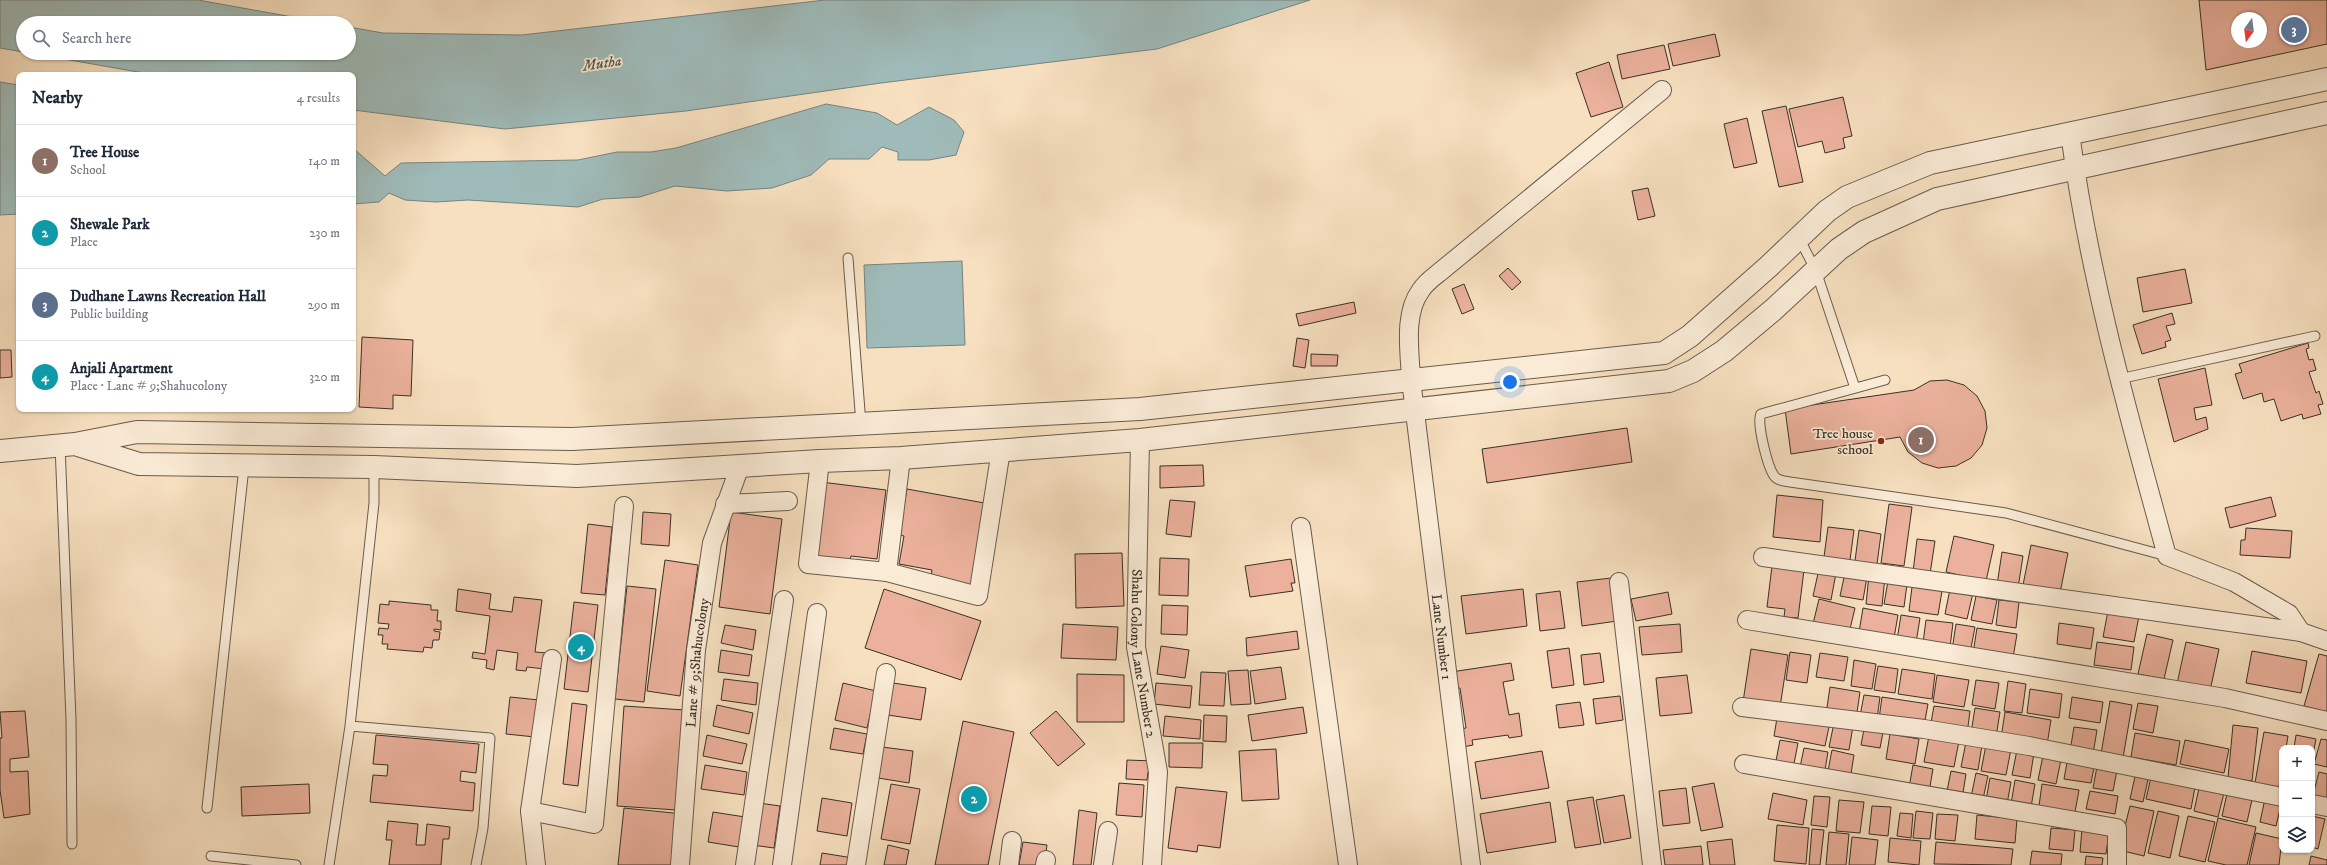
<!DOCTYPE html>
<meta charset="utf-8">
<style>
:root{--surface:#fff;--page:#f6f6f7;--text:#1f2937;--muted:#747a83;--line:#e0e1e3;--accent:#0b8043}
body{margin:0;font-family:"IM FELL DW Pica",serif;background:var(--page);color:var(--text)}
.controls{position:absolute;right:12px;bottom:12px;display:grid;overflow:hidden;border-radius:8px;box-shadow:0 1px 3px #0004}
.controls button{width:36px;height:36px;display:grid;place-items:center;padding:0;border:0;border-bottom:1px solid var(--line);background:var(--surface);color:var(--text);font:20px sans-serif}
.compass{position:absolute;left:2231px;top:12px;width:36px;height:36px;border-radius:50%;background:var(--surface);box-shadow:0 1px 3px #0004;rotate:194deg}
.you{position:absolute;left:1510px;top:382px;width:14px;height:14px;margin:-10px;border:3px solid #fff;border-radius:50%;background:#1a73e8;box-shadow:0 0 0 6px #1a73e833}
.badge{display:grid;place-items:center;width:26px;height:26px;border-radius:50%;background:var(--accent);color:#fff;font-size:13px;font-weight:700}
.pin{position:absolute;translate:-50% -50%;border:2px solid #fff;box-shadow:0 1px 4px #0006}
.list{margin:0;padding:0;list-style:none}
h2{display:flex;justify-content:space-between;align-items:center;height:52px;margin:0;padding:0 16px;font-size:17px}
h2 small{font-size:13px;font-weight:400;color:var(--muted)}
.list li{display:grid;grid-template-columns:26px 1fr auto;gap:12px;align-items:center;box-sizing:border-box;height:72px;padding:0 16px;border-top:1px solid var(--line)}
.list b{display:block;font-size:15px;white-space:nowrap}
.list p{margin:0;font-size:13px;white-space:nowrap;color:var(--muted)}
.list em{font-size:13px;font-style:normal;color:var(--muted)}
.icon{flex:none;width:22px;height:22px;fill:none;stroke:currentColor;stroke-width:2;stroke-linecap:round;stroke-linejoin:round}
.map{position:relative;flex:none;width:2327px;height:865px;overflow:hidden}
.search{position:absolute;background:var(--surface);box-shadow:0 1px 3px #0004;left:16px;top:16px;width:340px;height:44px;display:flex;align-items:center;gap:10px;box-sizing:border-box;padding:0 14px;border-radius:22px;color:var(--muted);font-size:15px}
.panel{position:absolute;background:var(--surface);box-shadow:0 1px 3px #0004;left:16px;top:72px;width:340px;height:340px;border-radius:8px}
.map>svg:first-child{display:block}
</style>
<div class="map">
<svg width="2327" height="865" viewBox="0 0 2327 865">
<rect width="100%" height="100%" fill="#f7e0c0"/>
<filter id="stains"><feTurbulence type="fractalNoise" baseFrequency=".005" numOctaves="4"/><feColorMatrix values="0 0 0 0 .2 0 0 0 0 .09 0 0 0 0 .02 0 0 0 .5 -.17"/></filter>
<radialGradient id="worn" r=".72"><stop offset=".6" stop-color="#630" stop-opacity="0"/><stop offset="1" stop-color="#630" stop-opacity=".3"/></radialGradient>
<path fill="#9fbbb9" stroke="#77837f" d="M0 0H198L326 23H23V52L0 48Z
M825 0H1310L1157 49 881 83 686 111 505 129 353 110V75H155L30 53H349V27L383 33 522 35Z
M0 82 19 85V214L0 215Z
M826 104 877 113 897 125 929 107 954 120 964 132 956 155 929 160H898V152L882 147 869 159H829L811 175 772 188 727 191 675 186 640 197 603 199 578 207 468 200 436 202 405 200 389 193 379 202 353 204V148L385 176 401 163 578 160 617 152H651L676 148Z
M962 261 965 345 867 348 864 265Z"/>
<path fill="#ebb19c" stroke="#3a3027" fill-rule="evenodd" d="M2199 0H2327V44L2206 70ZM2237 18H2261V42H2237Z
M1715 34 1720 56 1673 66 1668 44Z
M1664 45 1670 69 1622 79 1617 55Z
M1609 62 1623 107 1591 117 1576 73Z
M1843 97 1852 136 1843 138 1845 148 1825 153 1822 141 1798 147 1789 109Z
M1786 106 1803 182 1779 187 1762 111Z
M1747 118 1757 163 1734 168 1724 124Z
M1648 188 1655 216 1638 220 1632 191Z
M1508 268 1521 282 1512 290 1499 276Z
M2185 269 2192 303 2143 312 2137 278Z
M1464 284 1474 309 1462 314 1452 289Z
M1354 302 1356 313 1299 326 1296 314Z
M2172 313 2175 324 2166 326 2171 340 2165 342 2166 347 2142 354 2133 325Z
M362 337 413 340 411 396 393 395V409L359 407Z
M1297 338 1309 340 1305 368 1293 366Z
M2308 343 2309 348 2306 349 2309 360 2313 359 2316 370 2309 372 2316 393 2319 391 2323 404 2318 405 2321 414 2303 419 2302 414 2281 421 2274 399 2264 402 2262 393 2243 399 2235 374 2242 372 2239 364Z
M0 350H11L12 377 0 378Z
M1311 354 1338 355 1337 366H1311Z
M2205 368 2212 405 2194 408 2196 420 2206 417 2208 429 2174 442 2158 379Z
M1947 380 1964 385 1977 396 1985 411 1987 428 1982 445 1971 458 1956 466 1938 468 1922 463 1908 452 1900 437 1791 454 1785 409 1914 390 1930 381Z
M1627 428 1632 462 1487 483 1482 449Z
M1203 465 1204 486 1160 488V466Z
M821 482 886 490 877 559 851 556 850 561 812 556Z
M907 489 990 504 975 590 930 582 932 570 899 564 904 536 899 535Z
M1777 495 1823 500 1820 542 1773 537Z
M2271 497 2276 516 2230 528 2225 508Z
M1170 500 1195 502 1191 537 1166 534Z
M1889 504 1912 507 1904 566 1881 563Z
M643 512 671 514 669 546 641 544Z
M731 512 782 519 770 614 719 607Z
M588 524 612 527 605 595 581 593Z
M1828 527 1854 530 1850 560 1824 557Z
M2246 528 2292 531 2290 558 2240 555 2241 540H2245Z
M1859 530 1881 534 1877 564 1855 561Z
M1954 536 1994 545 1986 581 1946 572Z
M1917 539 1935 541 1930 574 1913 572Z
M2031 545 2068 553 2060 593 2023 585Z
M2002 552 2023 556 2018 588 1997 585Z
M1122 553 1124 606 1076 608 1075 554Z
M1160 558 1189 559 1188 596 1159 595Z
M1291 559 1295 583H1291L1293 591 1250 597 1245 566Z
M665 560 698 565 680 696 647 691Z
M1772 566 1804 570 1798 618 1784 617 1785 609 1767 607Z
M1819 569 1836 573 1831 600 1813 596Z
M1845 573 1867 577 1863 600 1840 596Z
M1869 575 1885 577 1882 606 1866 604Z
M1611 578 1617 621 1582 626 1577 582Z
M1888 581 1907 584 1904 607 1884 604Z
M627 586 656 589 644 702 615 699Z
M1912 587 1942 591 1938 615 1909 611Z
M458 589 491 594 489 609 512 612 514 597 542 600 535 652 547 653 545 669 527 667 526 671 516 670 518 653 497 650 494 670 486 668 487 660 472 658 473 652 485 654 490 616 456 611Z
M884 589 981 621 961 680 865 648Z
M1523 589 1527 626 1466 634 1461 596Z
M1950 589 1973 593 1967 619 1945 614Z
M1560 591 1565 628 1540 631 1536 594Z
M1668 592 1672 614 1636 621 1631 599Z
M1976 596 1997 600 1992 624 1971 620Z
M1819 599 1855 608 1849 633 1813 624Z
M1999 600 2019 602 2016 628 1996 625Z
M389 601 431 605V610H438L437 621H441V630L434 629V631L440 632 439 640H433L432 648 424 647 423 652 387 649 388 644H382L383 635H378L379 628 388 629 389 624 378 623 380 604 389 605Z
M574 602 598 605 588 692 564 689Z
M1162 605 1188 606 1187 635 1161 634Z
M1863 608 1898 615 1894 638 1859 632Z
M2108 611 2139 616 2134 642 2103 637Z
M1901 615 1920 618 1916 643 1897 640Z
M1926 620 1953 623 1950 647 1923 643Z
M2059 623 2094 628 2091 649 2057 644Z
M1063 624 1118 627 1116 660 1061 658Z
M1680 624 1682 652 1642 655 1639 627Z
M1956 624 1975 627 1970 653 1952 650Z
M725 625 756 630 753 650 721 643Z
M1977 628 2017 634 2013 658 1973 653Z
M1297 631 1299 649 1247 656 1246 638Z
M2147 634 2173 640 2164 679 2138 674Z
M2097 642 2134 647 2131 670 2094 665Z
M2186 642 2219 649 2210 691 2177 684Z
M1161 646 1189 650 1185 678 1157 674Z
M1569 648 1574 685 1552 688 1547 651Z
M1751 649 1788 655 1780 707 1743 702Z
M721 650 752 655 749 676 718 672Z
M2252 651 2307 661 2301 693 2246 683Z
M1790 652 1811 655 1807 683 1786 680Z
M1600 653 1604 682 1584 685 1581 655Z
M1820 653 1848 657 1844 681 1816 677Z
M2319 654 2327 656V712L2304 706Z
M1854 660 1876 664 1872 689 1851 686Z
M1511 663 1514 680 1503 682 1509 715 1519 713 1522 736 1509 738 1508 735 1472 740 1473 745 1463 747 1460 729 1466 728 1460 688 1453 689 1451 672Z
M1878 666 1898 669 1895 693 1874 690Z
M1281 667 1286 699 1255 704 1250 671Z
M1902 669 1935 674 1932 699 1898 694Z
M1248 670 1251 704 1231 705 1228 671Z
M1201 672 1226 673 1224 706 1199 705Z
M1077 674 1124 675V722H1077Z
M1687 675 1692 713 1660 716 1656 678Z
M1937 675 1969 680 1964 707 1933 702Z
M724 679 758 683 756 705 721 700Z
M1976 680 1999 683 1995 709 1972 705Z
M2008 681 2026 684 2022 713 2004 711Z
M843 683 876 691 867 728 835 720Z
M893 683 926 688 921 720 888 715Z
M1156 683 1192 686 1190 708 1154 704Z
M1830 687 1860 692 1856 719 1826 714Z
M2030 689 2062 694 2059 718 2027 713Z
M1864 695 1880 697 1877 719 1860 716Z
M1620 696 1623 720 1596 724 1593 699Z
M510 697 539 700 535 737 506 734Z
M1882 697 1928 704 1924 726 1879 719Z
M2072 697 2103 702 2100 723 2069 718Z
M2110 701 2132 705 2123 758 2101 754Z
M1580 702 1584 725 1559 728 1556 705Z
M572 703 587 705 578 786 563 784Z
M2138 703 2158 706 2153 733 2133 729Z
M717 705 753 713 749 734 713 726Z
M624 706 685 710 677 810 617 806Z
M1934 706 1970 711 1967 734 1930 728Z
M1303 707 1307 733 1252 741 1248 715Z
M1975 708 2000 712 1996 737 1971 733Z
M25 711 29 757 10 759V772L28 771 30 814 4 818 0 790V738H2L0 712Z
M1056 711 1085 744 1058 766 1030 733Z
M1778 712 1830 722 1825 746 1774 736Z
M2005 712 2051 720 2047 745 2001 738Z
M1204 715 1227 716 1226 742 1203 741Z
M1165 716 1201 720 1200 739 1163 736Z
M963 721 1014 732 988 865H935Z
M1834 723 1853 726 1849 750 1829 747Z
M1865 724 1884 727 1880 748 1861 745Z
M2233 725 2258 728 2252 781 2228 778Z
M2074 727 2097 730 2093 754 2070 751Z
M834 728 867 734 863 754 830 749Z
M2264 732 2288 736 2286 748H2282V770L2279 787 2255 783Z
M2135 733 2180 741 2176 765 2131 757Z
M1890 734 1919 739 1915 764 1886 759Z
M376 735 479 744 476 773 461 771 460 781 475 783 473 811 370 802 373 775 387 776 388 765 373 764Z
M707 735 747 744 742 764 703 756Z
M2296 735 2316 739 2312 760V748H2294Z
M1929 736 1959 741 1954 767 1924 762Z
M2321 739 2327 740V767L2314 764Z
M1780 740 1798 743 1793 769 1775 766Z
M2185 740 2229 749 2224 773 2180 764Z
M1966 742 1982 745 1978 770 1961 767Z
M1169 743H1203L1202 768 1169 767Z
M1986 745 2011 749 2006 775 1981 771Z
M882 747 913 751 909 783 878 778Z
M1804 748 1828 752 1824 776 1799 772Z
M1276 749 1279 799 1242 801 1239 751Z
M1832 750 1854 755 1850 780 1827 776Z
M2017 750 2034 753 2030 778 2012 775Z
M1542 751 1549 788 1481 799 1475 762Z
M2044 751 2062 755 2056 784 2038 780Z
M2068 757 2095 762 2091 783 2064 779Z
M1127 760 1154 761 1153 771 1148 772 1147 780 1126 779Z
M2098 761 2118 765 2113 791 2093 788Z
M705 765 747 772 744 795 701 789Z
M1913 765 1933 769 1929 792 1909 788Z
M1951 771 1966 774 1962 799 1946 796Z
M2136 772 2149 775 2143 802 2130 799Z
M2319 772 2327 774V798L2313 795Z
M1976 773 1988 776 1983 799 1971 797Z
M2151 777 2195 787 2191 809 2146 799Z
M1990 778 2011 782 2007 804 1986 800Z
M2015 780 2035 784 2031 807 2011 804Z
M1119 783 1144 785 1142 817 1116 815Z
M1714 783 1723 827 1701 831 1692 787Z
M309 784 310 813 242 816 241 787Z
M891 784 920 789 910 844 881 839Z
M2042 784 2079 790 2075 812 2039 806Z
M1176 787 1227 792 1220 848 1198 845 1197 852 1168 848Z
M1686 788 1690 823 1663 826 1659 791Z
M2199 788 2224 793 2218 817 2194 811Z
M2228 789 2253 795 2247 822 2222 816Z
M2090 791 2118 796 2115 814 2086 809Z
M1773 793 1807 800 1803 825 1768 819Z
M2266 794 2282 801 2276 826 2260 822Z
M1624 795 1631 838 1604 843 1596 800Z
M1814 796 1830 797 1827 827 1811 825Z
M1593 797 1601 844 1575 848 1567 801Z
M822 798 852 803 847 836 817 831Z
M1839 800 1864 802 1860 833 1836 831Z
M1550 802 1556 842 1487 853 1480 814Z
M759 803 780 806 774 848 752 845Z
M1872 806 1891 807 1888 836 1869 834Z
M2130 806 2154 811 2144 856 2119 850Z
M624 808 683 814 678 865H618Z
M1079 810 1097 813 1091 865H1073Z
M1916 811 1933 813 1930 839 1913 838Z
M2158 811 2179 816 2170 858 2148 853Z
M713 812 745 817 739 847 708 842Z
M1900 813 1913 814 1911 838 1897 836Z
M1937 814 1958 815 1955 841 1935 839Z
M1977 815 2017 819 2015 843 1975 839Z
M2188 816 2215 822 2205 862 2179 856Z
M2312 816 2325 819 2318 849 2312 847Z
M2218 818 2256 827 2247 865H2226L2208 861Z
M388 821 418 824 416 845H425L427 824 450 827 449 839H443L441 865H389L392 840H386Z
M1777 825 1809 828 1806 864 1774 861Z
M2051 828 2075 830 2073 851 2049 849Z
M1812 829 1824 830 1820 865H1809Z
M2082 829 2109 832 2106 854 2080 852Z
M1829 832 1849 834 1846 865H1826Z
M2256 833 2282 839 2279 865H2249Z
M1852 837 1878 840 1875 865H1849Z
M1890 838 1921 841 1919 865 1888 862Z
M1732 839 1735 865H1710L1707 842Z
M1023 842 1047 845 1044 865H1019Z
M1936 842 2013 849 2011 865 1934 864Z
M888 845 909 850 906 865H884Z
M1701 846 1703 865H1665L1663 850Z
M2032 851 2062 854 2061 865H2030Z
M822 853 853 858 852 865H820Z
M2086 856 2103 858 2102 865H2085Z
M2311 856 2327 860V865H2309Z"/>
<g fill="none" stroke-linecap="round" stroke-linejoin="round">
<g stroke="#695c4d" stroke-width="11">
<path id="service" d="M1799 238 1816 271 1855 388
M848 258 861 424
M2119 379 2315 336
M1885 380 1761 414C1756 422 1768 469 1775 477 1779 481 1784 481 1790 482L2006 513 2167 556
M60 445 71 719 72 844
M350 726 490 738 483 828 476 865
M207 808 244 467
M211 856 296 865
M329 865 350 726 374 503V467"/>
</g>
<g stroke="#695c4d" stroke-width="20">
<g id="minor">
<path d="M2070 133C2089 277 2129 417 2167 556L2234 582 2289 614 2301 632"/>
<path id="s1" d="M1140 440 1136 647 1158 772 1152 865"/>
<path d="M820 461 808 564 887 572 978 596 1001 450"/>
<path d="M725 504 788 501"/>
<path d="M1301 527 1348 865"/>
<path d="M1763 557 2301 632 2327 641"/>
<path d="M887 572 901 458"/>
<path d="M1619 582 1652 865"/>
<path d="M1747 620 2225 698 2327 721"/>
<path d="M1742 707 1924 729 2029 746 2282 797"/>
<path d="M1744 764 2117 828V865"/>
<path d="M2312 804 2327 807"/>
<path d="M530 811 594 824 624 506"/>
<path d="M536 865 530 811 552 659"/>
<path id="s2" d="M680 865 696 650 712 543 740 466"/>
<path d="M745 865 784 600"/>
<path d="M782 865 817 613"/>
<path d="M856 865 886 673"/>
<path d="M1009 865 1012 841"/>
<path d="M1045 865 1046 860"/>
<path d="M1103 865 1108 831"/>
<path d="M1471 865 1411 380C1410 352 1403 314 1421 290 1426 282 1435 276 1441 271L1662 90"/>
</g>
</g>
<g stroke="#695c4d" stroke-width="24">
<path id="tertiary" d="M78 445 139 464 374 467 577 476 820 461 901 458 1140 440 1669 381 1693 371 1724 351 1773 310 1839 249 1864 232 1937 199 2327 113
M0 451 75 444 137 432 572 439 1140 409 1664 353 1690 336 1768 267 1827 211 1847 197 1930 163 2327 79"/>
</g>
<use href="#service" stroke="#faebd6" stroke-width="9"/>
<use href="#minor" stroke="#faebd6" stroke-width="18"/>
<use href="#tertiary" stroke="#faebd6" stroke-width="22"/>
</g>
<circle fill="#8f2418" stroke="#faebd6" stroke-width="1.5" cx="1881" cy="441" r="4"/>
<g text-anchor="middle" stroke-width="3.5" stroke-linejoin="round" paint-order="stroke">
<g font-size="14" fill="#3a3027" stroke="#faebd6" text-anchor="end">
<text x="1873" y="438">Tree house<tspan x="1873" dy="16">school</tspan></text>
</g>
<g font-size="14" fill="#3a3027" stroke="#faebd6">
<text transform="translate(1442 637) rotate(83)" y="5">Lane Number 1</text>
<text dy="5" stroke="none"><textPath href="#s1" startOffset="214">Shahu Colony Lane Number 2</textPath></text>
<text dy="5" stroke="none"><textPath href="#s2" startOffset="203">Lane # 9;Shahucolony</textPath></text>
</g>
<g font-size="15" font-style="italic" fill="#53534c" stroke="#faebd6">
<text transform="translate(602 63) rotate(-8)" y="5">Mutha</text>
</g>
</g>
<rect width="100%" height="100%" filter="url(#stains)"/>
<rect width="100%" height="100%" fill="url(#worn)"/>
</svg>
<div class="controls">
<button>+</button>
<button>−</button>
<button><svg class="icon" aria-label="layers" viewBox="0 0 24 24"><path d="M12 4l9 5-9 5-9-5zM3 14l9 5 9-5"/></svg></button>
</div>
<svg class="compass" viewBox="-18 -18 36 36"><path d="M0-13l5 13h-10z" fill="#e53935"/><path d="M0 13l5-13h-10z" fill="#747a83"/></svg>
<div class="you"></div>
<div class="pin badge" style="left:1921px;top:440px;background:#8d6e63">1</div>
<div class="pin badge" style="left:974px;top:799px;background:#0f9aa8">2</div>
<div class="pin badge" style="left:2294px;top:30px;background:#5c6f8a">3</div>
<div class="pin badge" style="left:581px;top:647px;background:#0f9aa8">4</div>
<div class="search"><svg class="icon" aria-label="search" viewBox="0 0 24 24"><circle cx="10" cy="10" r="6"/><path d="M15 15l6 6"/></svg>Search here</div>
<section class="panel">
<h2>Nearby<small>4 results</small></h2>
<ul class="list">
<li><span class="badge" style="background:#8d6e63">1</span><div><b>Tree House</b><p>School</p></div><em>140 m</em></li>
<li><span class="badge" style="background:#0f9aa8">2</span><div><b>Shewale Park</b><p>Place</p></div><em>230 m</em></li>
<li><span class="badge" style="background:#5c6f8a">3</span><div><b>Dudhane Lawns Recreation Hall</b><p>Public building</p></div><em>290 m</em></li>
<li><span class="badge" style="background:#0f9aa8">4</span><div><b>Anjali Apartment</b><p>Place · Lane # 9;Shahucolony</p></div><em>320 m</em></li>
</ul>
</section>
</div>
